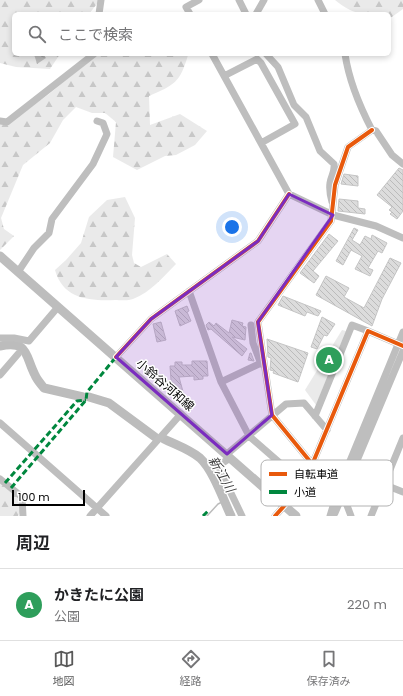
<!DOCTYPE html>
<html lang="ja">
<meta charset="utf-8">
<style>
:root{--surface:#fff;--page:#f6f6f6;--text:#202124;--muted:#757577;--line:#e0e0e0;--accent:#595959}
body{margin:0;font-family:Poppins,"Noto Sans JP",sans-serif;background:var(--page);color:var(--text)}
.scale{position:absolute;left:12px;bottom:10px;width:73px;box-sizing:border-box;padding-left:4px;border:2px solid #000;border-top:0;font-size:11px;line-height:14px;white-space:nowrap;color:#000;-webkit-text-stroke:3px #fff;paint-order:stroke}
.you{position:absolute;left:232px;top:227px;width:14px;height:14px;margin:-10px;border:3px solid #fff;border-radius:50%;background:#1a73e8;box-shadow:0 0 0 6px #1a73e833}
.badge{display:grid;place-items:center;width:26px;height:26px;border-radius:50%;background:var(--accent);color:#fff;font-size:13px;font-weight:700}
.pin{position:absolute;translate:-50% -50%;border:2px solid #fff;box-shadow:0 1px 4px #0006}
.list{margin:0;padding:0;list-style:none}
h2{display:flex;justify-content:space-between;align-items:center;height:52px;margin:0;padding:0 16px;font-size:17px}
h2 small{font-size:13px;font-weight:400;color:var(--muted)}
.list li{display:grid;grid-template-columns:26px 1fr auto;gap:12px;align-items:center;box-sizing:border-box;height:72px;padding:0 16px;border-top:1px solid var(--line)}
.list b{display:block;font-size:15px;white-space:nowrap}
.list p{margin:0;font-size:13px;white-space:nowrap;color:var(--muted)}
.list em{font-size:13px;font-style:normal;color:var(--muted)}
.icon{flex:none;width:22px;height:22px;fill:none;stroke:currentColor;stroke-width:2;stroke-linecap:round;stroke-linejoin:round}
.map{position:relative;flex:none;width:403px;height:516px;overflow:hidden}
.search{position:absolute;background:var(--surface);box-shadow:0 2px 6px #0003;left:12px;right:12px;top:12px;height:44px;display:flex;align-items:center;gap:10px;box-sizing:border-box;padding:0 14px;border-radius:6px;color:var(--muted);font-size:15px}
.sheet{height:124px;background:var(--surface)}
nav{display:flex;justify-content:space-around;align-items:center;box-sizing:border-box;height:56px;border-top:1px solid var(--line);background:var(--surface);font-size:11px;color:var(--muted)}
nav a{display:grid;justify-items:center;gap:2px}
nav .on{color:var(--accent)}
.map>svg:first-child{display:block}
</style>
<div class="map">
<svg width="403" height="516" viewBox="0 0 403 516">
<defs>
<pattern id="forest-firs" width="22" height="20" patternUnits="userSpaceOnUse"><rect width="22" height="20" fill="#eaeaea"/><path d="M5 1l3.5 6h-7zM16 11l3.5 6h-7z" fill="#c7c7c7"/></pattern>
<pattern id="water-waves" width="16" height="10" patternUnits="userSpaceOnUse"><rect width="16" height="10" fill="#bcbcbc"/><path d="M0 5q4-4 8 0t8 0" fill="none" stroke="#a0a0a0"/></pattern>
<pattern id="building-back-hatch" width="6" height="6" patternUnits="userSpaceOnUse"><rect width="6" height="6" fill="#dcdcdc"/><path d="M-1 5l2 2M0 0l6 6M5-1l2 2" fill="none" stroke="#bbb"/></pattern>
</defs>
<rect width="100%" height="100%" fill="#fff"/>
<path fill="url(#forest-firs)" d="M0 0H100L89 14H14V54H60L50 69 16 67 0 63Z
M335 0H403V9L389 19V14C364 14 356 17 335 0Z
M98 54 188 55C180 83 174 85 149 96L150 125 180 114 207 131 195 145 176 155 165 156 137 170 113 157 116 122 105 113H92L76 107 63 120 50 143 23 165 1 218 4 229 14 236 0 250V124L9 123 49 94Z
M125 197 135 218 132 255 134 263 141 267 167 254 176 264C163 277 151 292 133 299 128 301 120 300 115 300 89 301 63 299 55 270L66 260 81 243 89 217 107 200Z
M0 483 19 498 20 513 18 516H0Z"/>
<path fill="#eaeaea" d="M342 330 346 331 316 405 305 390Z"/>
<path fill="url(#water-waves)" d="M34 54H43L46 58 37 64Z"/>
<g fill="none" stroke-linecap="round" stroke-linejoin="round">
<path stroke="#bcbcbc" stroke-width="1.5" d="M207 516 218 504 224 501"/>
<path stroke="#bcbcbc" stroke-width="9" d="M0 346C29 340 25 356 35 375 37 380 41 384 44 388L83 397
M89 397 109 403 155 437
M164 439C176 445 189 449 200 458 213 470 223 499 231 516"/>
</g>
<path fill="url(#building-back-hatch)" stroke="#c5c5c5" d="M399 168 403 170V211L397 219 390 214 392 212 389 210 392 207 377 195Z
M344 174 358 176V186L341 184Z
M339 199 358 201V208L365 209V214L338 211Z
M354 228 358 230 352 240 360 245 365 236 371 239 372 235 387 243 382 253 378 251 368 268 373 270 370 276 355 269 362 256 351 250 343 265 336 261Z
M329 234 338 241 313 271 319 276 314 283 300 273Z
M390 258 401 263 382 299 372 326 316 295 326 276 349 288 344 297 364 308Z
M283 296 321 311 318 316 307 312 305 316 278 305Z
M187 306 189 311 187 312 191 321 180 326 175 311Z
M322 317 335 324 327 336 324 335 317 349 311 347Z
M232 320 243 323 242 326 246 327 245 340 232 337 247 349 242 356 211 329 208 330 206 325 209 322 214 326 216 323 229 333Z
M161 322 166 340 157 342 153 324Z
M267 339 308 353 298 382 273 373 274 371 270 370 271 358 268 357Z
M250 353H251L254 361 248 360Z
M192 361H207L208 376H203V379L194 380V376L179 377 185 399 177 401 171 380 170 366H175V362H182V365H192Z"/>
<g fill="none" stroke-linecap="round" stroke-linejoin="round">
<path stroke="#bebebe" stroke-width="7" d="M239 0 246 14
M318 0 325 14
M99 14 101 0
M190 14 186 7 199 0
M256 14 264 0
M212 54 289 194 333 215 376 226 403 238
M266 54 278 67 294 105 306 117 320 151 334 164C335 172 331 176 330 183 329 190 330 195 332 202
M345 54C349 81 359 105 372 130L376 131 392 155 403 164
M224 76 257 59 261 63 295 124 261 143
M0 121 7 122 94 54
M18 272 34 248 49 233 52 219 93 164 107 134 103 123 97 121
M189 291 221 382 249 436 304 484
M251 325 253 343 261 364
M0 338H14L29 341 58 307
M116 357 151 319 258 241 289 194
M0 375 18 354
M221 382 261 363
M315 416 352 325 368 331
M0 423 106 516
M227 454 286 404 304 403 327 430
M230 458 218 466 242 516
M353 472 403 492
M0 479 22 497 23 516
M338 490 313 465 272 415 258 322 331 221 335 185 348 147 372 130
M343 495 351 516
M335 513 403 351
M90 516 181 414
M275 516 304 484 368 331 403 346
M330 516 338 490 403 332
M371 516 403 438"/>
<path stroke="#bdbdbd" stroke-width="9" d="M0 256 296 516"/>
<path stroke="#00873e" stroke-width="3" stroke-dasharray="6 3" stroke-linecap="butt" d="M5 483 77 401 86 400
M11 488 86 400 87 392 116 357
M203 516 208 511"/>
<g stroke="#fff" stroke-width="6">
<path id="cycleway" d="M116 357 151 319 258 241 289 194
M338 490 313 465 272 415 258 322 331 221 335 185 348 147 372 130
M275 516 304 484 368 331 403 346"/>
</g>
<use href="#cycleway" stroke="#e8590c" stroke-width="4"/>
</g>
<path fill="#7b2cbf" fill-opacity="0.2" stroke="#7b2cbf" stroke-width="3" stroke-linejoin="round" d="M289 194 333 215 258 322 272 415 227 454 116 357 151 319 258 241Z"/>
<g text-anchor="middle" stroke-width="3" stroke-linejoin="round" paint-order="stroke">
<g font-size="12" fill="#000" stroke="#fff">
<text transform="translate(165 385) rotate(41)" y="4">小鈴谷河和線</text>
</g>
<g font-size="13" font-style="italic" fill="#404040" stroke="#fff">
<text transform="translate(222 474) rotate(60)" y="5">新江川</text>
</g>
</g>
<rect x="261" y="460" width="132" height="46" rx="6" fill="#fff" stroke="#b2b2b2" stroke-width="1"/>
<rect x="269" y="472" width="18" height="4" fill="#e8590c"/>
<rect x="269" y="490" width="18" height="4" fill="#00873e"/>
<g font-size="11" fill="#000">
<text x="294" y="478">自転車道</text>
<text x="294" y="496">小道</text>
</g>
</svg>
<div class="scale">100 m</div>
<div class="you"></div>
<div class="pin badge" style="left:329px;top:360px;background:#2e9e5b">A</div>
<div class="search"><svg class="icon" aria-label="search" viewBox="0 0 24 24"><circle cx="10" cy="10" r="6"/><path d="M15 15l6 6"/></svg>ここで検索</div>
</div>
<section class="sheet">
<h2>周辺<small></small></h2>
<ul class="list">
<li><span class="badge" style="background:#2e9e5b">A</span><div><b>かきたに公園</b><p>公園</p></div><em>220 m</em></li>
</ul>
</section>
<nav>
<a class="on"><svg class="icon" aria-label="map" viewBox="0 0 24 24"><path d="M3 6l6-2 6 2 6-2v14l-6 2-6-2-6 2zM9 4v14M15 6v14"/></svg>地図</a>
<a><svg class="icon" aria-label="directions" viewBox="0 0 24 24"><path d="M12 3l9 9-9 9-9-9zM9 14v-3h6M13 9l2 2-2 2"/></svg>経路</a>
<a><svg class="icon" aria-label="saved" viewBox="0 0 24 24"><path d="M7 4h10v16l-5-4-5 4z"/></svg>保存済み</a>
</nav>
